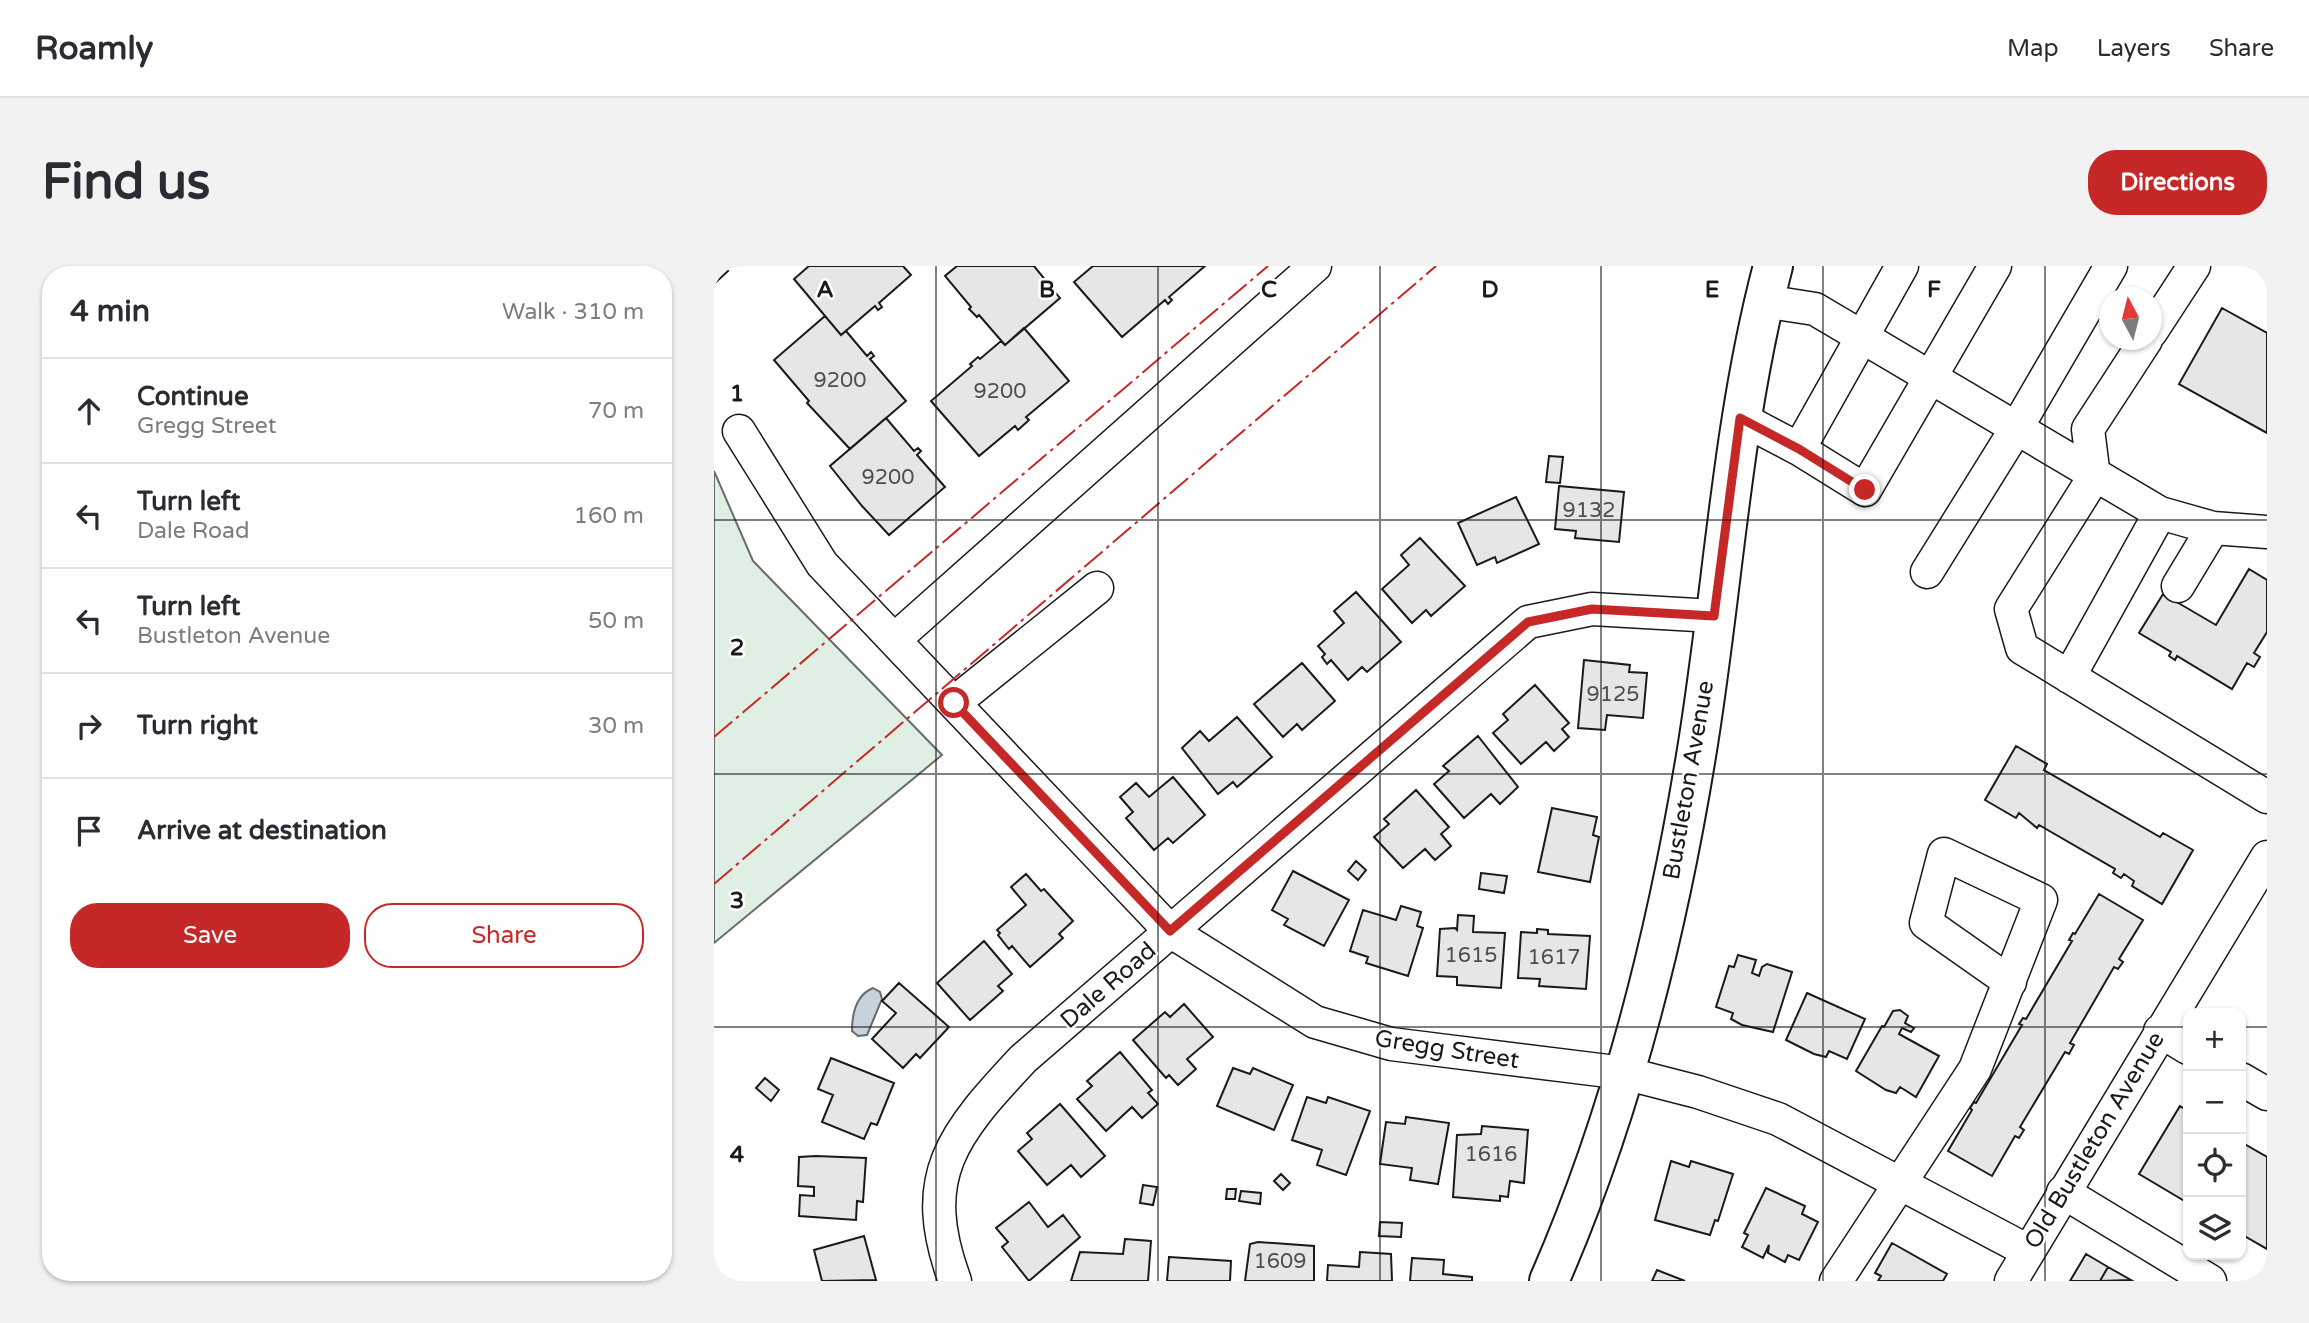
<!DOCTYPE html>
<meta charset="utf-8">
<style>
:root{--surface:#fff;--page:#f2f2f3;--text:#2b2b33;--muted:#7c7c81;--line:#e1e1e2;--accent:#c62828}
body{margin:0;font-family:"Varela Round",sans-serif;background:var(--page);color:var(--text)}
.controls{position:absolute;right:21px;bottom:21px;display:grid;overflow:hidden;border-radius:14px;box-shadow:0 2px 5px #0004}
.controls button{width:63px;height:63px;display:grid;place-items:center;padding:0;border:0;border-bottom:2px solid var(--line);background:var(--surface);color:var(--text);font:35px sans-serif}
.compass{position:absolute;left:1385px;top:21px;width:63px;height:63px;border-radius:50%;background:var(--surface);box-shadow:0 2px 5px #0004;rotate:353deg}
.stop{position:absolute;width:21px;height:21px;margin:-16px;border:5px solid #c62828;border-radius:50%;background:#fff}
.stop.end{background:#c62828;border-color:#fff;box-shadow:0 2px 7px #0008}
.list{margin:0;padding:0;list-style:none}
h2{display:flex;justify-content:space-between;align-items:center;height:91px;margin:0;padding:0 28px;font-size:30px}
h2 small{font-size:23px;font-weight:400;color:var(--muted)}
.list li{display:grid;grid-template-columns:46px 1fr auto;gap:21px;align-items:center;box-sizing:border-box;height:105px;padding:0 28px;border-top:2px solid var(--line)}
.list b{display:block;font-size:26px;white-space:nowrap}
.list p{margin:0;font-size:23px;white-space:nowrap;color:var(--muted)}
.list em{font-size:23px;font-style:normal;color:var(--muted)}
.actions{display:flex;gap:14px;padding:21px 28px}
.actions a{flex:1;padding:16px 0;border:2px solid var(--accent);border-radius:28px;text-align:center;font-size:24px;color:var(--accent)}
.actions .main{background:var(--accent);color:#fff}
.icon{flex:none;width:38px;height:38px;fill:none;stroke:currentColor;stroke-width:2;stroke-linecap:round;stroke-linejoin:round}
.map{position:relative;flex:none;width:1553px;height:1015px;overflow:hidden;border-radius:28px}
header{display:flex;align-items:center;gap:42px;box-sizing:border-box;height:98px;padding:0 35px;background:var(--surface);border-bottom:2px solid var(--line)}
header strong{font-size:33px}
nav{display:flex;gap:38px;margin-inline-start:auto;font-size:24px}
.intro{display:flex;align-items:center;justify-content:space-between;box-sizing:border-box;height:168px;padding:0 42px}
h1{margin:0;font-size:49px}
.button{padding:18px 32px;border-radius:28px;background:var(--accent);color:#fff;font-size:24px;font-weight:700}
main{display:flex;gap:42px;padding:0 42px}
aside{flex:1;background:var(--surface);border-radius:28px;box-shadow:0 2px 5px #0004}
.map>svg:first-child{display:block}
</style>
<header>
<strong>Roamly</strong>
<nav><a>Map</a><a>Layers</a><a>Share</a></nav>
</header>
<div class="intro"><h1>Find us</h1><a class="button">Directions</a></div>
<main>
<aside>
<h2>4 min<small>Walk · 310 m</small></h2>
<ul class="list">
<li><svg class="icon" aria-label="ahead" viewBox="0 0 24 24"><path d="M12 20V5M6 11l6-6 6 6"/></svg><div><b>Continue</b><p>Gregg Street</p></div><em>70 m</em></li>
<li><svg class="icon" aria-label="left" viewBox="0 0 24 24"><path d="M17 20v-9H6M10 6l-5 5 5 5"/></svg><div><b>Turn left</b><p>Dale Road</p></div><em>160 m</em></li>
<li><svg class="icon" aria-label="left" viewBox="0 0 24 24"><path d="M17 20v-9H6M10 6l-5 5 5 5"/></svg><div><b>Turn left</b><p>Bustleton Avenue</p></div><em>50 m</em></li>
<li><svg class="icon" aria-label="right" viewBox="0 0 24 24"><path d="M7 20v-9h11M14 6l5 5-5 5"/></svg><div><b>Turn right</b></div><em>30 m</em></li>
<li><svg class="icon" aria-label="arrive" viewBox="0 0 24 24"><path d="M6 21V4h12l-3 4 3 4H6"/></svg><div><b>Arrive at destination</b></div></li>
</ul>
<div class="actions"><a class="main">Save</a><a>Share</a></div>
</aside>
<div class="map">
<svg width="1553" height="1015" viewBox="0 0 1553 1015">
<rect width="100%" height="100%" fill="#fff"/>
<path fill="#e0efe3" stroke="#6a6a6a" stroke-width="2" d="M0 205 39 295 228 489 0 677Z"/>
<path fill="#c6d2dc" stroke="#6a6a6a" stroke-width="2" d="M159 722 166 726 168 733 153 769 144 770 138 765C138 748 142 729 159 722Z"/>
<path fill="#e6e6e6" stroke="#1a1a1a" stroke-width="2" d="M0 0H9L14 5 0 18Z
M95 0H189L197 9 165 37 168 41 164 44 161 40 127 69 80 13Z
M243 0H320L346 32 291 79 265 49 263 51 255 43 257 41 231 10Z
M379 0H491L455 31 458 34 454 38 451 34 408 71 360 16Z
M1508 42 1553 67V167L1465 118Z
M111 50 127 69 132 65 153 90 157 86 160 90 156 93 192 135 136 183 93 137 95 135 60 94Z
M310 62 355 115 312 151 315 154 304 164 301 160 265 190 217 135 258 100 256 98 264 91 266 93 287 75 291 79Z
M172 152 200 185 204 182 207 185 203 189 231 221 175 269 148 240 116 200Z
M835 190 849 191 846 217 832 216Z
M845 220 910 226 905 276 861 272 862 265 841 263Z
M802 231 825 278 783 297 781 291 763 299 744 257Z
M706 272 751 320 717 350 712 344 698 357 668 323 695 299 687 289Z
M1535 303 1553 314V366L1540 387 1546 391 1540 401 1533 397 1518 423 1463 390 1461 394 1455 390 1457 386 1425 367 1449 328 1502 359Z
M642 326 687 376 653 406 648 401 634 414 617 394 613 398 608 391 611 388 604 380 630 357 620 345Z
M870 394 916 399 915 406 933 407 929 452 893 449 891 464 864 462Z
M588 397 621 435 588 464 583 458 569 471 540 438Z
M821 419 855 457 848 463 855 471 840 485 832 476 807 498 779 467 794 454 789 448Z
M523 451 558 491 523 521 519 516 504 528 468 482 486 465 495 475Z
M764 470 804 521 786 538 777 528 750 552 720 518 735 505 729 500Z
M1302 480 1333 498 1330 504 1446 571 1449 567 1479 584 1448 638 1418 620 1420 615 1410 608 1407 612 1399 607 1401 603 1325 559 1323 562 1305 547 1302 552 1271 534Z
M459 511 491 549 459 577 454 572 440 584 412 552 419 546 406 531 422 517 435 531Z
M702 524 735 561 727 568 737 580 721 594 711 583 689 602 660 571 675 558 670 553Z
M838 542 883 551 879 569 885 571 876 616 824 606Z
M642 595 652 604 644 614 634 605Z
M579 605 635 634 610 680 570 659 574 653 558 644Z
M767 607 793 610 790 627 765 623Z
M312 608 327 625 330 623 359 655 345 668 349 672 316 701 298 680 295 683 284 669 286 667 283 664 312 639 297 621Z
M1385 628 1429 654 1405 693 1409 696 1404 703 1400 701 1356 777 1360 779 1355 788 1351 786 1306 861 1310 864 1305 872 1301 870 1278 910 1234 885 1258 844 1256 842 1260 836 1262 837 1308 759 1305 758 1309 752 1312 753 1358 675 1355 674 1359 667 1361 668Z
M687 640 707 646 703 660 709 662 694 710 652 697 654 691 636 685 649 644 682 654Z
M744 649 760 650 759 666 791 667 787 722 743 719V711L723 710 726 663 741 662 743 664Z
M823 663 834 664V668L876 670 872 723 825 720 826 713 804 712 807 666 823 667Z
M270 675 298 708 284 720 289 725 256 754 223 717Z
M1024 689 1042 694 1038 707 1045 710 1048 701 1053 698 1078 706 1059 766 1028 759 1017 753 1019 747 1002 741 1015 700 1020 701Z
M185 717 235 761 206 792 202 788 189 802 158 773 182 747 168 735Z
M1093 727 1151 753 1133 793 1115 785 1112 791 1100 788 1072 774Z
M470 738 499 771 473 793 482 803 464 819 455 809 452 812 419 774 451 746 456 751Z
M1186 744 1194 750 1191 757 1200 762 1197 766 1188 762 1185 768 1225 790 1202 831 1186 821 1182 827 1172 824 1142 805 1168 760 1170 761 1179 745Z
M406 786 438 824 434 827 444 838 428 852 418 841 392 865 363 833 378 820 373 815Z
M117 792 180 817 163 859 157 857 150 873 108 856 119 829 104 823Z
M519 802 536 808 539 802 579 819 560 864 503 840Z
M51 812 65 824 57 835 42 822Z
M593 831 612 837 614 831 656 845 632 909 603 899 608 884 578 874Z
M346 838 391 890 367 911 357 899 333 919 304 885 318 873 313 867Z
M1466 840 1474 845V937L1425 908Z
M692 851 735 857 724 918 696 914 698 902 666 898 672 856 691 858Z
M768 860 814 864 810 917 796 915 794 931 786 930V935L739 931 743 869 767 868Z
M1527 876 1553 891V983L1527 968Z
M102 890 152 892 149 936 143 935 142 954 85 950 86 929 100 930V921L84 920 85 891Z
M957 895 975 901 977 895 1019 908 1004 955 1001 954 996 969 941 954Z
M567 908 576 917 569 924 560 915Z
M429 919 443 921 439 939 426 937Z
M1052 922 1091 940 1088 948 1104 956 1085 994 1074 989 1071 996 1054 987 1055 979 1049 992 1028 981 1034 969 1030 967Z
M513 923H522L521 933H512Z
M527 925 547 927 546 938 525 935Z
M315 936 334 961 349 949 366 971 315 1015 288 981 294 976 282 962Z
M666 956 688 957 687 971 665 970Z
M150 970 162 1014 108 1015 100 984Z
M411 973 437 975 434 1015H357L366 986 409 988Z
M544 976 600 980V1015H531L536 978Z
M1178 977 1233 1008 1229 1015H1164L1167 1010 1161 1007Z
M646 986 677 988 678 1015H613L614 999 645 1001Z
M1372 988 1394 1001 1386 1015H1356Z
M455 991 517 995 516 1015H453Z
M698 992 730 994 729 1008 758 1011V1015H696Z
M1394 1001 1417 1014 1386 1015Z
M943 1004 971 1015H938Z"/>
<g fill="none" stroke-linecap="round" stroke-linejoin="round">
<g stroke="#1a1a1a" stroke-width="35">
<path id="minor" d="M1050 35 1101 43 1446 247 1499 262 1553 266
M1437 66 1480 0
M1432 74 1374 163 1380 211 1297 343 1308 382 1553 531
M1026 152 1085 183 1151 224 1281 0
M25 165 108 298 180 374 601 0
M1085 183 1188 0
M1213 306 1302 163 1397 0
M1464 320 1499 262
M180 374 456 665 601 756 677 778 910 807 984 826 1064 853 1314 985
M1355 411 1446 247
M240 437 383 322
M1446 765 1474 782
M1527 813 1553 828
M1349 926 1496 1015
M241 1015C202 910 239 868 309 793L814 356 878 343 1000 350
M1122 1015 1261 803 1327 634 1230 588 1212 657 1296 716
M1297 1015 1553 591"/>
</g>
<g stroke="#1a1a1a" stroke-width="42">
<path id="major" d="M835 1015C906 853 952 671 981 496 1009 331 1016 163 1059 0"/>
</g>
<use href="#minor" stroke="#fff" stroke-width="32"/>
<use href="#major" stroke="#fff" stroke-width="38"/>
<path stroke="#c62828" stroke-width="2" stroke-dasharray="24 5 3.5 5" stroke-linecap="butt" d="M0 471 554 0
M0 618 722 0"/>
</g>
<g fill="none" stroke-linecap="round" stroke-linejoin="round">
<path stroke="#c62828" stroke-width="9" d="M240 437 456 665 814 356 878 343 1000 350 1026 152 1085 183 1151 224"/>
</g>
<path fill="none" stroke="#1a1a1a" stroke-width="2" stroke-opacity="0.55" d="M222 0V1015M444 0V1015M666 0V1015M887 0V1015M1109 0V1015M1331 0V1015M0 254H1553M0 508H1553M0 761H1474M1527 761H1553"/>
<g text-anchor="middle" stroke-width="5" stroke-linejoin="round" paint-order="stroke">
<g font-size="21" fill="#4d4d4d">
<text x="126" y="121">9200</text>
<text x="286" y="132">9200</text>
<text x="174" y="218">9200</text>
<text x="875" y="251">9132</text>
<text x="899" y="435">9125</text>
<text x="757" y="696">1615</text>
<text x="840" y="698">1617</text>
<text x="777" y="895">1616</text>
<text x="566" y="1002">1609</text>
</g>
<g font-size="24" fill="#1a1a1a" stroke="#fff">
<text transform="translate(974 514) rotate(-80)" y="8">Bustleton Avenue</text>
<text transform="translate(394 719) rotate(-41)" y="8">Dale Road</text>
<text transform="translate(733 783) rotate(9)" y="8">Gregg Street</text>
<text transform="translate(1380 874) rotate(-59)" y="8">Old Bustleton Avenue</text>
</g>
</g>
<g font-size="23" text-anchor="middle" font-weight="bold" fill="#1a1a1a" stroke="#fff" stroke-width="5" stroke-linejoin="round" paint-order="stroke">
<text x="111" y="31">A</text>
<text x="333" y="31">B</text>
<text x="555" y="31">C</text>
<text x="776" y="31">D</text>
<text x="998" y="31">E</text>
<text x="1220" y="31">F</text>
<text x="23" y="135">1</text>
<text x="23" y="389">2</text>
<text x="23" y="642">3</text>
<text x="23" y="896">4</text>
</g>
</svg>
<div class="controls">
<button>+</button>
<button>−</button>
<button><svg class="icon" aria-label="locate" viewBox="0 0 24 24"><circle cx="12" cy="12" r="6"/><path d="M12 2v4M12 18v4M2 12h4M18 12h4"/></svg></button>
<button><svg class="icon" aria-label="layers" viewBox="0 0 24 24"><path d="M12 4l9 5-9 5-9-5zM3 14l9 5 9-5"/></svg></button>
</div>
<svg class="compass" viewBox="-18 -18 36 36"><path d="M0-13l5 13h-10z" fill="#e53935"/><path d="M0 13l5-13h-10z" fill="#7c7c81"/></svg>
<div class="stop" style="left:240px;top:437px"></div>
<div class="stop end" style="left:1151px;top:224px"></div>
</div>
</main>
